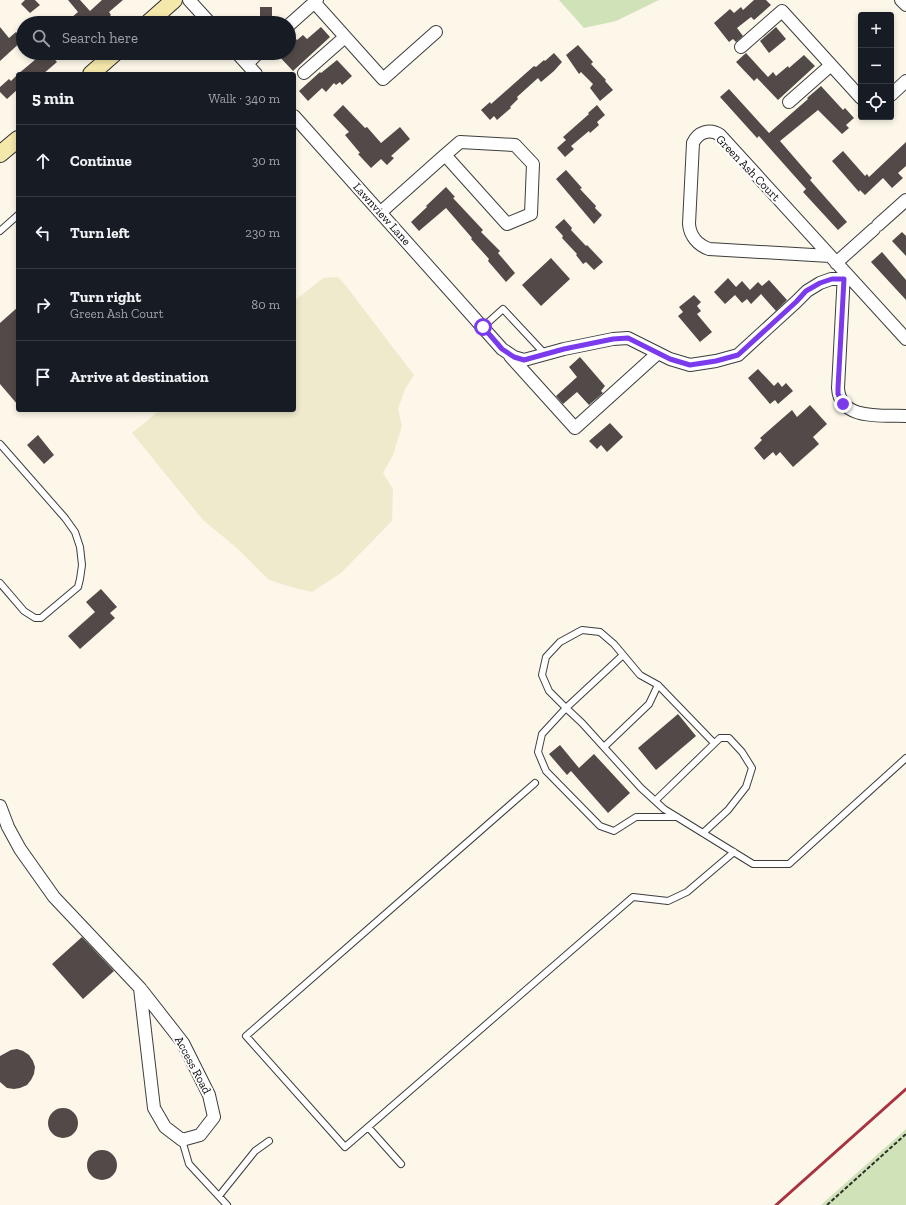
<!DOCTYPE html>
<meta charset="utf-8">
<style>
:root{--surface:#171b24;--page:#242831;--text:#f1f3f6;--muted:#9ea1a6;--line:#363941}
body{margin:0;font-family:"Zilla Slab",serif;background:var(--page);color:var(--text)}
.controls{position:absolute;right:12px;top:12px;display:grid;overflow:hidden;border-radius:4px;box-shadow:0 2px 6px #0003}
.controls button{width:36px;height:36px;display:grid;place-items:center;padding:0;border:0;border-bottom:1px solid var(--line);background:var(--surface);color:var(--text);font:20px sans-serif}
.stop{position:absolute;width:12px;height:12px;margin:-9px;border:3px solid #7c3aed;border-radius:50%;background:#fff}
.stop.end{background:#7c3aed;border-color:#fff;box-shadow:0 1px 4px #0008}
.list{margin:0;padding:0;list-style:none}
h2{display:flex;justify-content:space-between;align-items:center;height:52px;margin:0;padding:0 16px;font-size:17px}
h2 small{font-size:13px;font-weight:400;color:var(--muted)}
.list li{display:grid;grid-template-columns:26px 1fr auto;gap:12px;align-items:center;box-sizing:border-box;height:72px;padding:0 16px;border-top:1px solid var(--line)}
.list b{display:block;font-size:15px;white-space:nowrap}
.list p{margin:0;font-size:13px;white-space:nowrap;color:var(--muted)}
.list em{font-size:13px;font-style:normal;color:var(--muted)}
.icon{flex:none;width:22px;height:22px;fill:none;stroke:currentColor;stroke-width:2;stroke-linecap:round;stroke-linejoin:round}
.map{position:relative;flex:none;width:906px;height:1205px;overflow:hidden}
.search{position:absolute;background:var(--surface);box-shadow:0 2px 6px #0003;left:16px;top:16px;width:280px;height:44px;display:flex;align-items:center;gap:10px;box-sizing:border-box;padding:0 14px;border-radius:22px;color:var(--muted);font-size:15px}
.panel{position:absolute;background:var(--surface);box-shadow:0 2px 6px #0003;left:16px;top:72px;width:280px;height:340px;border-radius:4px}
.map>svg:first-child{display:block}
</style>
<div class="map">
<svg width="906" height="1205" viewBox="0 0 906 1205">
<rect width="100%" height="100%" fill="#fcf7e9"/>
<path fill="#efeacc" d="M338 277 346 286 414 375 405 389 398 409 402 426 393 455 383 473 393 489 392 521 341 573 312 592 291 587 269 580 238 549 203 520 132 433 160 410H294V301L323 278Z"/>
<path fill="#d0e2b7" d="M559 0H659L616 21 584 28Z
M906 1129V1205H821Z"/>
<path fill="#514a48" d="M25 0H35L40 5 30 13 21 4Z
M68 0H80L90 11 102 0H123L109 12 111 15 102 23H65L78 12Z
M754 0H766L771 5 754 20 751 17 737 28 743 36 736 42 733 39 729 42 714 23 730 9 734 13 741 7 743 10Z
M260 7H272V23H260Z
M0 27 9 38 16 32 23 40 0 61Z
M321 27 330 37 293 71 276 53H289V43L295 38 297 40 303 35 307 39Z
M776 27 786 39 769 53 760 41Z
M578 45 593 62 591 64 606 80 605 81 613 90 600 101 590 88 593 84 581 72 579 74 566 55Z
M38 53H49L57 62 43 74H18L36 59 34 57Z
M554 53 562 62 554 71 541 82 538 78 517 97 518 99 510 107 511 108 497 120 494 116 490 120 481 110 490 102 491 104 534 66 536 67 544 60 545 61Z
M746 53 768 77 773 72 776 76 788 66 789 68 804 55 815 66 778 100 757 78 754 81 736 62Z
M337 60 352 76 342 85 340 82 336 85 334 83 326 92 322 88 308 101 299 91 320 72 321 73Z
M18 74V89L7 99 0 92V87L9 79 11 81Z
M821 86 843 110 845 108 854 118 846 125 849 128 842 134 818 110 780 141 812 178 810 180 847 222 838 230 803 192 806 189 759 136 757 138 720 97 729 89 769 133 808 99 807 98Z
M343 105 365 128 367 127 381 143 400 127 410 139 391 156 394 158 387 165 381 159 371 168 358 154 360 153 345 135 349 132 333 115Z
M597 105 605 115 597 122 599 125 590 133 589 131 571 146 574 149 565 157 557 148 566 140 563 137 589 114 588 113Z
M906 142V166L898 173 903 178 892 188 883 178 865 195 860 190 859 192 832 161 843 151 865 176 867 174 869 177Z
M566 170 582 188 580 189 596 206 595 208 602 215 594 224 556 179Z
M446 187 455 197 453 198 483 230 481 232 500 251 498 253 515 273 506 282 488 261 489 259 471 239 472 238 446 208 419 231 411 222 427 207 426 206Z
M564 219 572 228 571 230 586 246 587 245 603 262 594 270 586 262 583 264 576 255 577 254 562 238 563 236 555 227Z
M902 232 906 236V256L892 241Z
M882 252 906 280V300L871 262Z
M551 258 570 279 541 306 522 285Z
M728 278 736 287 742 281 750 290 758 282 762 286 769 280 787 300 776 311 761 294 751 304 747 299 742 303 735 295 725 304 714 292Z
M694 295 701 302 697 306 701 311 697 314 712 332 700 342 678 316 683 312 679 307Z
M18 307V405L0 384V323Z
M580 357 605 386 601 391 603 393 589 405 577 392 563 404 556 396 577 377 569 367Z
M758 369 774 386 778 382 782 387 786 383 793 391 778 404 775 400 770 404 748 378Z
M810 405 827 424 813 437 819 444 793 467 780 452 776 456 773 452 764 460 754 448 762 440 760 438 792 410 797 417Z
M610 423 623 437 607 452 601 445 597 449 589 441Z
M38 435 54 455 44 464 27 445Z
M101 589 117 607 110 613 115 618 80 649 68 636 95 612 86 602Z
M678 714 696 736 656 770 638 748Z
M560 745 579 768 594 754 630 793 608 813 571 771 567 775 549 754Z
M82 937 114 971 83 999 52 964Z
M17 1049 23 1051 29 1055 33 1061 35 1067 34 1074 31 1080 27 1085 20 1088 14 1089 7 1088 0 1082V1056L11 1050Z
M48 1123a15 15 0 1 1 30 0a15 15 0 1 1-30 0Z
M87 1165a15 15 0 1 1 30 0a15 15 0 1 1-30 0Z"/>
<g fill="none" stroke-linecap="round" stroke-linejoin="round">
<g stroke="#3d3d3d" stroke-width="8">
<path id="lane" d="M0 231 18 215
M483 327 503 309 545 354
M0 444 65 518 75 532 80 547 82 565 80 579 78 587 41 618H35L24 611 0 583
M623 655 566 708 549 691 542 675 546 657 560 642 582 630 600 632 614 644 640 675 658 685 714 743
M604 747 649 704 658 685
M535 783 246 1036 345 1147 633 897 668 901 687 892 734 852
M655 801 720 738H729L742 752 752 768 746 787 728 810 703 833
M677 817H636L614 831 600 826 546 771 538 752 542 734 566 708 582 723 641 788 664 809 753 864H789L906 758
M368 1127 401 1164
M182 1140 189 1164 227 1205
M219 1196 255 1151 269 1141"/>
</g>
<g stroke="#3d3d3d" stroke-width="14">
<path id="street" d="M189 0 210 23
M901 0 906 5
M314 2 383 79 436 32
M289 25 317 0
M741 47 782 11 861 98
M237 53 256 74
M247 64 258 53
M304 73 345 37
M891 95 906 81
M789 102 831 65
M294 116 502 349 514 357 524 360 564 349 613 339 628 338 670 359 690 365 716 361 738 355 796 302 807 291 820 283 831 279H844
M460 142 515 145 533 164 531 214 507 224 445 155Z
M381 212 445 155
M878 225 906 200
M830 256 709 249C698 245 690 236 689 224L693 143C698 132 710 128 720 135L906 339
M836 263 874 229
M844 273 838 388C840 421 882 415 906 416
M510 356 575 428 658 353
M0 806 8 827 20 849 54 897 140 988 183 1043 209 1095 214 1117 200 1135 182 1140 165 1127 154 1108 140 988"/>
</g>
<g stroke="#2c2c2c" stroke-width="18">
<path id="secondary" d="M148 23 174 0
M91 74 115 53
M0 154 18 139"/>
</g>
<path stroke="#2c2c2c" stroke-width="2" stroke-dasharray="4 2" stroke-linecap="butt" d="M827 1205 906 1134"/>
<use href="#lane" stroke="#fff" stroke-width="6"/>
<use href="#street" stroke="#fff" stroke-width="12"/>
<use href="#secondary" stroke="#f5e8ab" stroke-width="16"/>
<path stroke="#a83341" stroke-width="3" d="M776 1205 906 1089"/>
</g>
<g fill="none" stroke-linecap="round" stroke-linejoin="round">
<path stroke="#7c3aed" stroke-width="5" d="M483 327 502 349 514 357 524 360 564 349 613 339 628 338 670 359 690 365 716 361 738 355 796 302 806 291 820 283 832 279H844L838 388V394L843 404"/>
</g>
<g text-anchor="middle" stroke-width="4" stroke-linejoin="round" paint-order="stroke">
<g font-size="12" fill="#0a0a0a" stroke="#fff">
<text transform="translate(748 168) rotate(46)" y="4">Green Ash Court</text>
<text transform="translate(382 214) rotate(48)" y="4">Lawnview Lane</text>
<text transform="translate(193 1065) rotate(62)" y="4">Access Road</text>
</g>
</g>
</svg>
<div class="controls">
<button>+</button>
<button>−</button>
<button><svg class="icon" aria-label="locate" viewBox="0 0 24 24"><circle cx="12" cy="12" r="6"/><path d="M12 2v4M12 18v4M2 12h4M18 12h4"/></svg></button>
</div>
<div class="stop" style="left:483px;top:327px"></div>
<div class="stop end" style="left:843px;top:404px"></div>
<div class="search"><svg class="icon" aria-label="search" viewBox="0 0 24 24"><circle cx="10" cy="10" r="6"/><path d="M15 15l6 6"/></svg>Search here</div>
<section class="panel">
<h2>5 min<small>Walk · 340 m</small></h2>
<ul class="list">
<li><svg class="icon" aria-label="ahead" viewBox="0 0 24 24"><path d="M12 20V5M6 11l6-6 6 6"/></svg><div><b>Continue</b></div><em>30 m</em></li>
<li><svg class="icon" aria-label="left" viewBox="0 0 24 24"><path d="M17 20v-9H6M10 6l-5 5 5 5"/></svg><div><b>Turn left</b></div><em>230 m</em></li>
<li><svg class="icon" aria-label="right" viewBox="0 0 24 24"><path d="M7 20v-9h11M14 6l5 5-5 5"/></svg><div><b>Turn right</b><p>Green Ash Court</p></div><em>80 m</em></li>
<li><svg class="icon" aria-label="arrive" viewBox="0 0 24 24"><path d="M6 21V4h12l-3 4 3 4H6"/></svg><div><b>Arrive at destination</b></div></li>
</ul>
</section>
</div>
